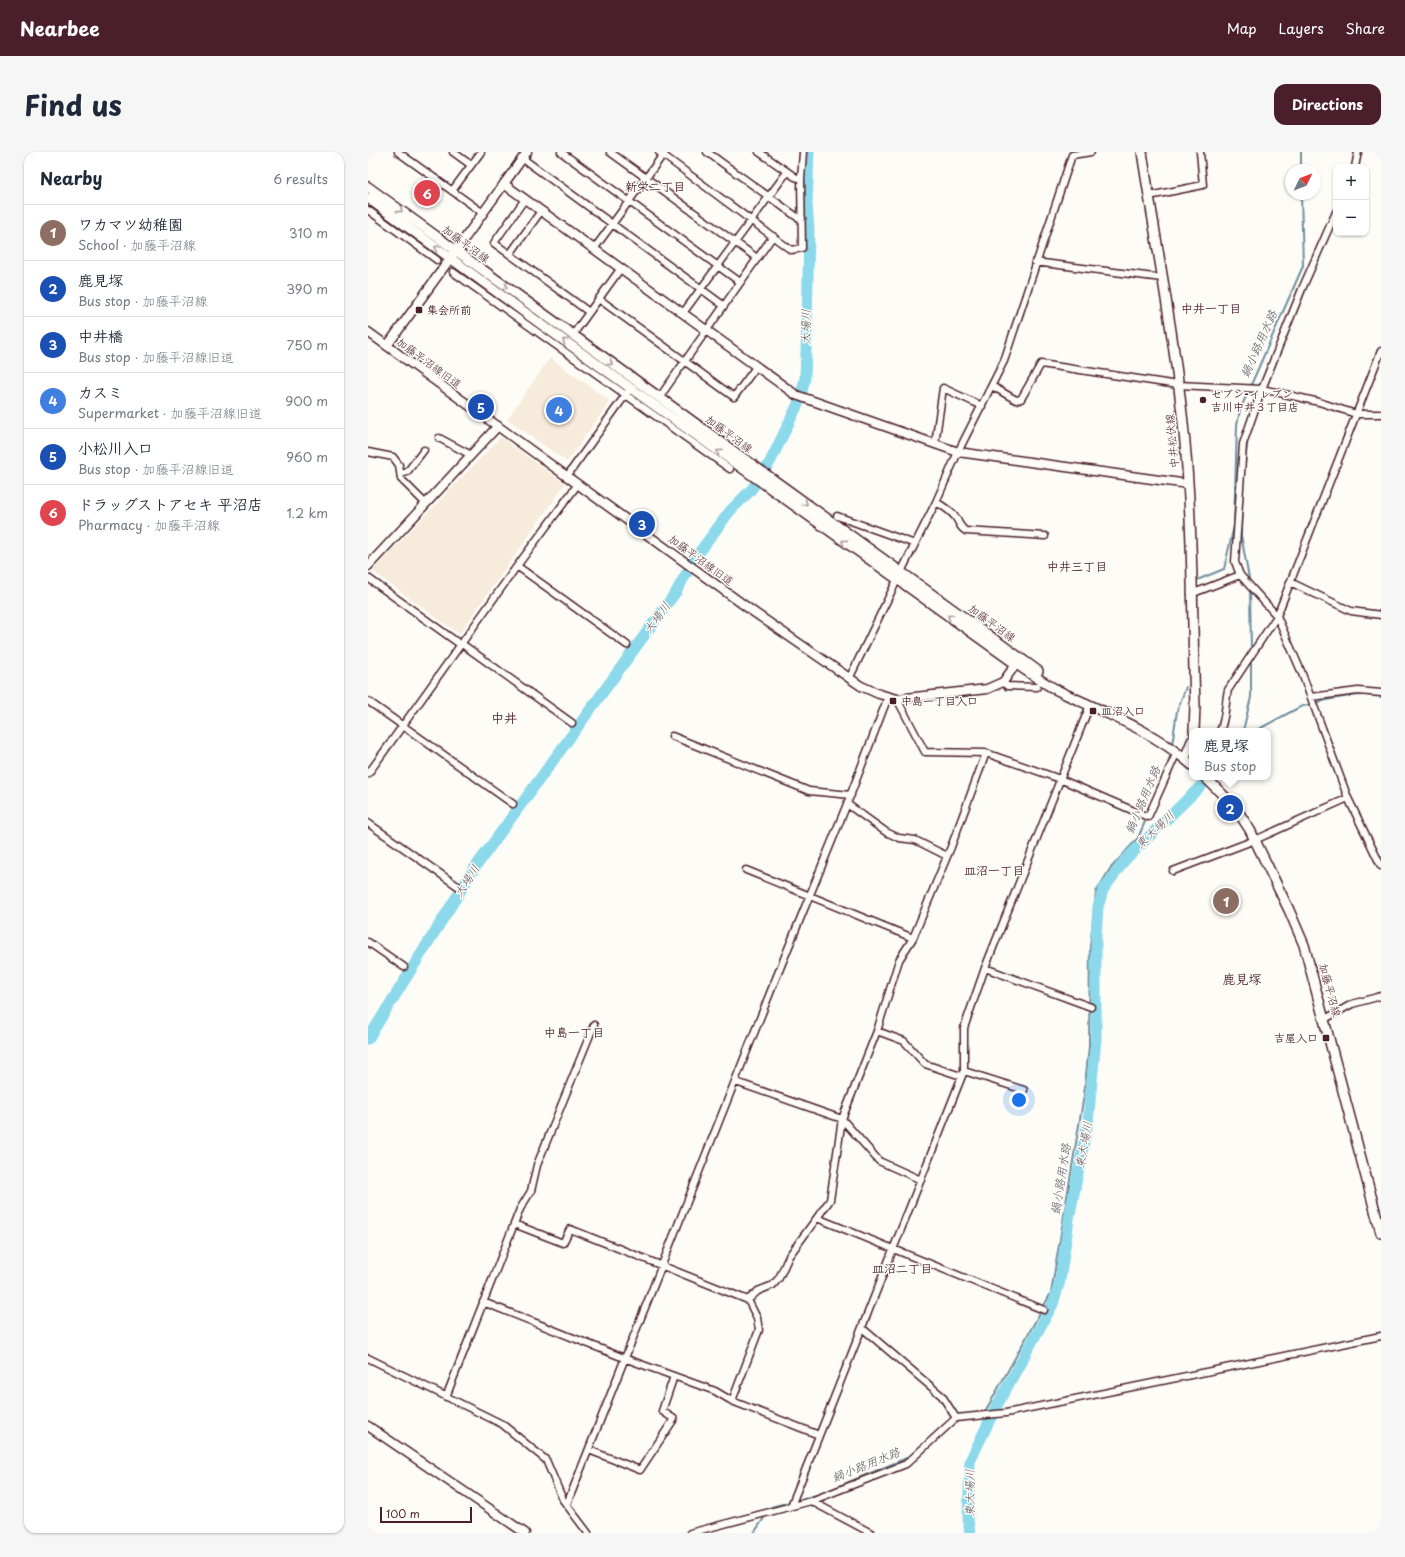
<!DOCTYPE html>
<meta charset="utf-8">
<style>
:root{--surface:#fff;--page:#f6f6f7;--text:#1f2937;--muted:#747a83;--line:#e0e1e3;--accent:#4a1f2b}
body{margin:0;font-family:"Playpen Sans","Klee One",sans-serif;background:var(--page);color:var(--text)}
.controls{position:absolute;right:12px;top:12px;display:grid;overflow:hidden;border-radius:8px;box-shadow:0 1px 3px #0004}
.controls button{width:36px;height:36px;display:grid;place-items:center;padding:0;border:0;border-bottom:1px solid var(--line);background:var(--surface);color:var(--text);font:20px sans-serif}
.compass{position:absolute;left:917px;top:12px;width:36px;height:36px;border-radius:50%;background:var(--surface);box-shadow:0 1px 3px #0004;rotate:47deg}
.scale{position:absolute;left:12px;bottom:10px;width:92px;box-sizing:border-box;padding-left:4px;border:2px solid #4a1f2b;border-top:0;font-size:11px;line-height:14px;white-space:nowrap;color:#4a1f2b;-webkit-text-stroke:3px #fdfcf7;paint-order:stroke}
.you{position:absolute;left:651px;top:948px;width:14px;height:14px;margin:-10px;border:3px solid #fff;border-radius:50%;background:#1a73e8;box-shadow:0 0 0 6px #1a73e833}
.badge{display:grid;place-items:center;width:26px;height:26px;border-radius:50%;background:var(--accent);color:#fff;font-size:13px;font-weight:700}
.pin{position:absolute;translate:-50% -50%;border:2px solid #fff;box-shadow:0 1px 4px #0006}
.popup{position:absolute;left:821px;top:576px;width:82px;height:52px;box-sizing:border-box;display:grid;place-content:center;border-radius:8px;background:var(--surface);filter:drop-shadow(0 1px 3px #0005);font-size:13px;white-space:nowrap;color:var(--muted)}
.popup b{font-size:15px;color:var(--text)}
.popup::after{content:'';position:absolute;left:50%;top:100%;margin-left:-8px;border:8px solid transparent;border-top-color:var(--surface)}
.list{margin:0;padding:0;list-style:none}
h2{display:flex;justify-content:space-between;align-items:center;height:52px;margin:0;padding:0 16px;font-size:17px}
h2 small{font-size:13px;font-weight:400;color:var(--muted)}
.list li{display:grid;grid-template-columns:26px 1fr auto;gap:12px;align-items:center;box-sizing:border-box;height:56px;padding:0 16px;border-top:1px solid var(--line)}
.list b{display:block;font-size:15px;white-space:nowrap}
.list p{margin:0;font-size:13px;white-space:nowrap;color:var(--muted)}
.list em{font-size:13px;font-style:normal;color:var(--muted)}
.map{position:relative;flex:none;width:1013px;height:1381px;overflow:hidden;border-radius:12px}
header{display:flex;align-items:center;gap:24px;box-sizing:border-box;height:56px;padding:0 20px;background:var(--accent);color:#fff}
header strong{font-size:19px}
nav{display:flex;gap:22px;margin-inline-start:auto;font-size:14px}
.intro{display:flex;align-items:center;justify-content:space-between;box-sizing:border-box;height:96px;padding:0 24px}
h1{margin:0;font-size:28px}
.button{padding:10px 18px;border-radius:12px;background:var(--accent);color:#fff;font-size:14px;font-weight:700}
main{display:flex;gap:24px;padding:0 24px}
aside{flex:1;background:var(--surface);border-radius:12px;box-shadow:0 1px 3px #0004}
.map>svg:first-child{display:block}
</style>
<header>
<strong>Nearbee</strong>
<nav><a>Map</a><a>Layers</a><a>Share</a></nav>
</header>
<div class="intro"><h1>Find us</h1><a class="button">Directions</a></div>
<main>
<aside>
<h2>Nearby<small>6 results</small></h2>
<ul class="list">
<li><span class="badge" style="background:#8d6e63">1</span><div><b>ワカマツ幼稚園</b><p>School · 加藤平沼線</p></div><em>310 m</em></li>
<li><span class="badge" style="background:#1a4fb4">2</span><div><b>鹿見塚</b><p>Bus stop · 加藤平沼線</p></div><em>390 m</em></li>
<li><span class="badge" style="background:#1a4fb4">3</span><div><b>中井橋</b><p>Bus stop · 加藤平沼線旧道</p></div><em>750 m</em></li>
<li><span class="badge" style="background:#3f7fe0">4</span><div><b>カスミ</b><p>Supermarket · 加藤平沼線旧道</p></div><em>900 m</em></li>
<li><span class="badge" style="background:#1a4fb4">5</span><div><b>小松川入口</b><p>Bus stop · 加藤平沼線旧道</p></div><em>960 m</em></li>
<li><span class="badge" style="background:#e0444e">6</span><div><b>ドラッグストアセキ 平沼店</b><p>Pharmacy · 加藤平沼線</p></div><em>1.2 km</em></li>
</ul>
</aside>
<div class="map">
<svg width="1013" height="1381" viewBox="0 0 1013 1381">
<rect width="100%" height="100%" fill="#fdfcf7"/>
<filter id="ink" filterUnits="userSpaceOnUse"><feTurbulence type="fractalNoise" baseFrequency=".025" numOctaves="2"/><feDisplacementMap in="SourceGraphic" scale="8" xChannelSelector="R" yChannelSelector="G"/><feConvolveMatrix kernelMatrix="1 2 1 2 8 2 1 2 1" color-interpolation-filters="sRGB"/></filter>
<g filter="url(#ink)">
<path fill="#f7ebdb" d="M182 206 242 249 199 310 139 267Z
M133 285 197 332 91 482 4 419Z"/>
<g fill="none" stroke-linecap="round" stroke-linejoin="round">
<path stroke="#718f9e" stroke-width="2" d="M933 18V0
M932 150 956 94
M884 275 905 217
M876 320 880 285
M874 345 873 383 882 432
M829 428 856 417 866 374 869 273 872 258 935 114 933 42
M882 438 883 499
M947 551C964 546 997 540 1013 545
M875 579 883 545V508
M887 579 932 555 943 552
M804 593 809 559 818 535
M799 617 803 599
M605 1261 617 1260 683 1141 716 943 721 894 722 794 728 740 742 717 770 686 779 665
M402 1358 403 1355 452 1342 541 1305
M386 1381 398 1363"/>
<path stroke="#8bd9ea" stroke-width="11" d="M0 887 106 717 308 440 327 406 362 359 383 338 402 310 430 252 434 239 437 226 439 174 441 77 439 52 441 0
M602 1381 600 1368 602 1309 627 1257 685 1152 692 1129 701 1067 720 970 728 887V784L730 755 735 738 757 708 842 625"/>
<g stroke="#4a1f2b" stroke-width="9">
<path id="minor" d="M30 0 115 61
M85 0 103 13
M193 0 372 130
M242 0 389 106
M291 0 423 98 434 96 433 27 435 0
M339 0 429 65 434 66
M391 0 427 25 433 27
M154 6 355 153
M987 15 990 0
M84 39 113 0
M781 44 835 33 832 0
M157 47 126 91 221 160
M0 58 69 108
M226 97 297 0
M142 102 173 59
M667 110 794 126
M85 120 362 317
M231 147 366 245 388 215
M315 161 419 20
M204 184 253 116
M624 234 648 248 653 247 673 212 810 233 894 237 951 250 988 262H1013
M291 246 405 84
M71 286 103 303
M567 292 575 236 614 254
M0 300 25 305 31 313 33 327 57 351
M33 322 39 320 56 298
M199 324 259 241
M568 350C575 354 583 359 588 366 592 372 591 375 598 379L677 384
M469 364 547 392
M149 414 259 493
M533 420 568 350 590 300 636 209 704 3 723 0
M872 423 867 410 875 292 894 237 934 137 968 60
M0 426 93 493
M922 430 983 459 1013 463
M823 442 872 423 909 464 933 519 980 646 1013 714
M94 492 204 571
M481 527 529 428
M635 530 639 534 669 535
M943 545 990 539 1013 541
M529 547 557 600 618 601 692 627 780 665 809 600
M0 549 145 652
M852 579C858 566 857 551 860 538L909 464 1013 199
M304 584 441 639 483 643
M0 622 149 414 210 332
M479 652 518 680 531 686 547 688 579 704
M0 671 91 735
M378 718 545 786
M805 719 887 688 980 646
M0 790 36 815
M617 816 723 855
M957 867 984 852 1013 844
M509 879 536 889 557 912 593 924
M596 919 656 938
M368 930 474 967 511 1009 553 1028
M449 1066 676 1158
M146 1072 195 1091 202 1077 380 1148 389 1166 391 1178 364 1249
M380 1148 390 1139 405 1133 411 1126 421 1104 462 1048 474 967 509 879 531 808 545 786 583 695 618 601
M115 1150 256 1206 347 1239 364 1249 451 1283
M494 1176 574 1244 588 1266
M0 1206 134 1272 178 1308 195 1348 220 1381
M78 1245 152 1057 163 1039 169 1013 226 873
M221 1298 272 1318 306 1267 294 1259 306 1224
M443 1349 503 1381
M199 1352 404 836 479 652 520 545
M423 1354 596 919V876L617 816 722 553
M322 1381 443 1349 538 1312 588 1266 638 1261 1013 1184"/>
</g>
<g stroke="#4a1f2b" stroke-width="11">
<path id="tertiary" d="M136 32 428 243 590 300 820 332
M0 180 387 461 493 534 511 542 529 547 619 537 635 530 651 508
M19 194 159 0
M0 414 130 274
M0 1274 157 1381"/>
</g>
<g stroke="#4a1f2b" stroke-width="12">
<path id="secondary" d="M774 0C789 97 808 193 817 291 825 378 824 466 827 554L826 579
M0 35 670 519
M0 46 159 162 648 512C664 522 679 534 695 541 740 562 787 580 824 613
M817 606 824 589
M837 625 867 655 882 678 921 758 936 793 1013 1081"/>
</g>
<use href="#minor" stroke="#fdfcf7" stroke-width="6"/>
<use href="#tertiary" stroke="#fdfcf7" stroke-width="8"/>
<use href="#secondary" stroke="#fdfcf7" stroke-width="9"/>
</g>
<defs><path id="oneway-chevron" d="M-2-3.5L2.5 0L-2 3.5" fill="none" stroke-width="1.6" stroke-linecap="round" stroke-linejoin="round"/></defs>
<g stroke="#ac999b">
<use href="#oneway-chevron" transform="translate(32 58) rotate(37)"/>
<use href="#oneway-chevron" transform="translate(69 96) rotate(-144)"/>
<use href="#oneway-chevron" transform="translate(137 135) rotate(36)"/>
<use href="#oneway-chevron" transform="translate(197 189) rotate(-144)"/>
<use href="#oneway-chevron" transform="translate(242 211) rotate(36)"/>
<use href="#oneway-chevron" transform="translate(351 300) rotate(-144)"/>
<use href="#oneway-chevron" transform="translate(437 351) rotate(36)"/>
<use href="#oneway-chevron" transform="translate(476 390) rotate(-144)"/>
<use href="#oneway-chevron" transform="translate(582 465) rotate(-145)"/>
</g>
</g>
<g fill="#4a1f2b" stroke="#fdfcf7" stroke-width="1.5">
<rect x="47" y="154" width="8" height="8" rx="2"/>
<circle cx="835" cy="248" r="4"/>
<rect x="521" y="545" width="8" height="8" rx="2"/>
<rect x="721" y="555" width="8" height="8" rx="2"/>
<rect x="954" y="882" width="8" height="8" rx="2"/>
</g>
<g text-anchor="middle" stroke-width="3" stroke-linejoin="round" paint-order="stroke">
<g font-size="11" fill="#4a1f2b" stroke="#fdfcf7">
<text transform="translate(98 92) rotate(36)" y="4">加藤平沼線</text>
<text transform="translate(61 211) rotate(36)" y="4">加藤平沼線旧道</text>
<text transform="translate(361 282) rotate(36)" y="4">加藤平沼線</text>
<text transform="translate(804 289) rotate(-95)" y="4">中井松伏線</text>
<text transform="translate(333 408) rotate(36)" y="4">加藤平沼線旧道</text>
<text transform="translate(624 471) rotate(36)" y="4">加藤平沼線</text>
<text transform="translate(962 838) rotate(75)" y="4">加藤平沼線</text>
</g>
<g font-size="11" font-weight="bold" fill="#4a1f2b" stroke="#fdfcf7" text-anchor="start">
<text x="59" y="162">集会所前</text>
<text x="843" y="246">セブン-イレブン<tspan x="843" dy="13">吉川中井３丁目店</tspan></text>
<text x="533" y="553">中島一丁目入口</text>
<text x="733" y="563">皿沼入口</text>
<text x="950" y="890" text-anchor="end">吉屋入口</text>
</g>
<g font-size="12" font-weight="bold" fill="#4a1f2b" stroke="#fdfcf7">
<text x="287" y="39">新栄二丁目</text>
<text x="843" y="161">中井一丁目</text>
<text x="709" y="419">中井三丁目</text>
<text x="626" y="723">皿沼一丁目</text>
<text x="206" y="885">中島一丁目</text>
<text x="534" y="1121">皿沼二丁目</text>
</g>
<g font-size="12" font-style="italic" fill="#5e5764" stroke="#fdfcf7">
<text transform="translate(438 175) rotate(-89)" y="4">大場川</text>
<text transform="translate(891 192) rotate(-66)" y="4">鍋小路用水路</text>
<text transform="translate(289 466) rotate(-54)" y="4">大場川</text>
<text transform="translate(775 648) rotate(-67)" y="4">鍋小路用水路</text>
<text transform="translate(787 678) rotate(-44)" y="4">東大場川</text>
<text transform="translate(99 729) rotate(-57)" y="4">大場川</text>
<text transform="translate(716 993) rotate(-80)" y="4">東大場川</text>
<text transform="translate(693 1027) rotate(-81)" y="4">鍋小路用水路</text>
<text transform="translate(498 1313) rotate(-22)" y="4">鍋小路用水路</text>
<text transform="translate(602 1341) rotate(-90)" y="4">東大場川</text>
</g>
<g font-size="13" font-weight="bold" fill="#4a1f2b" stroke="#fdfcf7">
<text x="136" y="571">中井</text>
<text x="874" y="832">鹿見塚</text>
</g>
</g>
</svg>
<div class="controls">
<button>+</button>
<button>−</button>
</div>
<svg class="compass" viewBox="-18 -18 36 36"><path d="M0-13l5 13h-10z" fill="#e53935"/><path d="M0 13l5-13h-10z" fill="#747a83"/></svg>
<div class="scale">100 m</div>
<div class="you"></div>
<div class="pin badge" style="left:858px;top:749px;background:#8d6e63">1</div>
<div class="pin badge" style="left:862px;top:656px;background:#1a4fb4">2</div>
<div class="popup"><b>鹿見塚</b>Bus stop</div>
<div class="pin badge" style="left:274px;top:372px;background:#1a4fb4">3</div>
<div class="pin badge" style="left:191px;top:258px;background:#3f7fe0">4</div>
<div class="pin badge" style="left:113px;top:255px;background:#1a4fb4">5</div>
<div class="pin badge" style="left:59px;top:41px;background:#e0444e">6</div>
</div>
</main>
